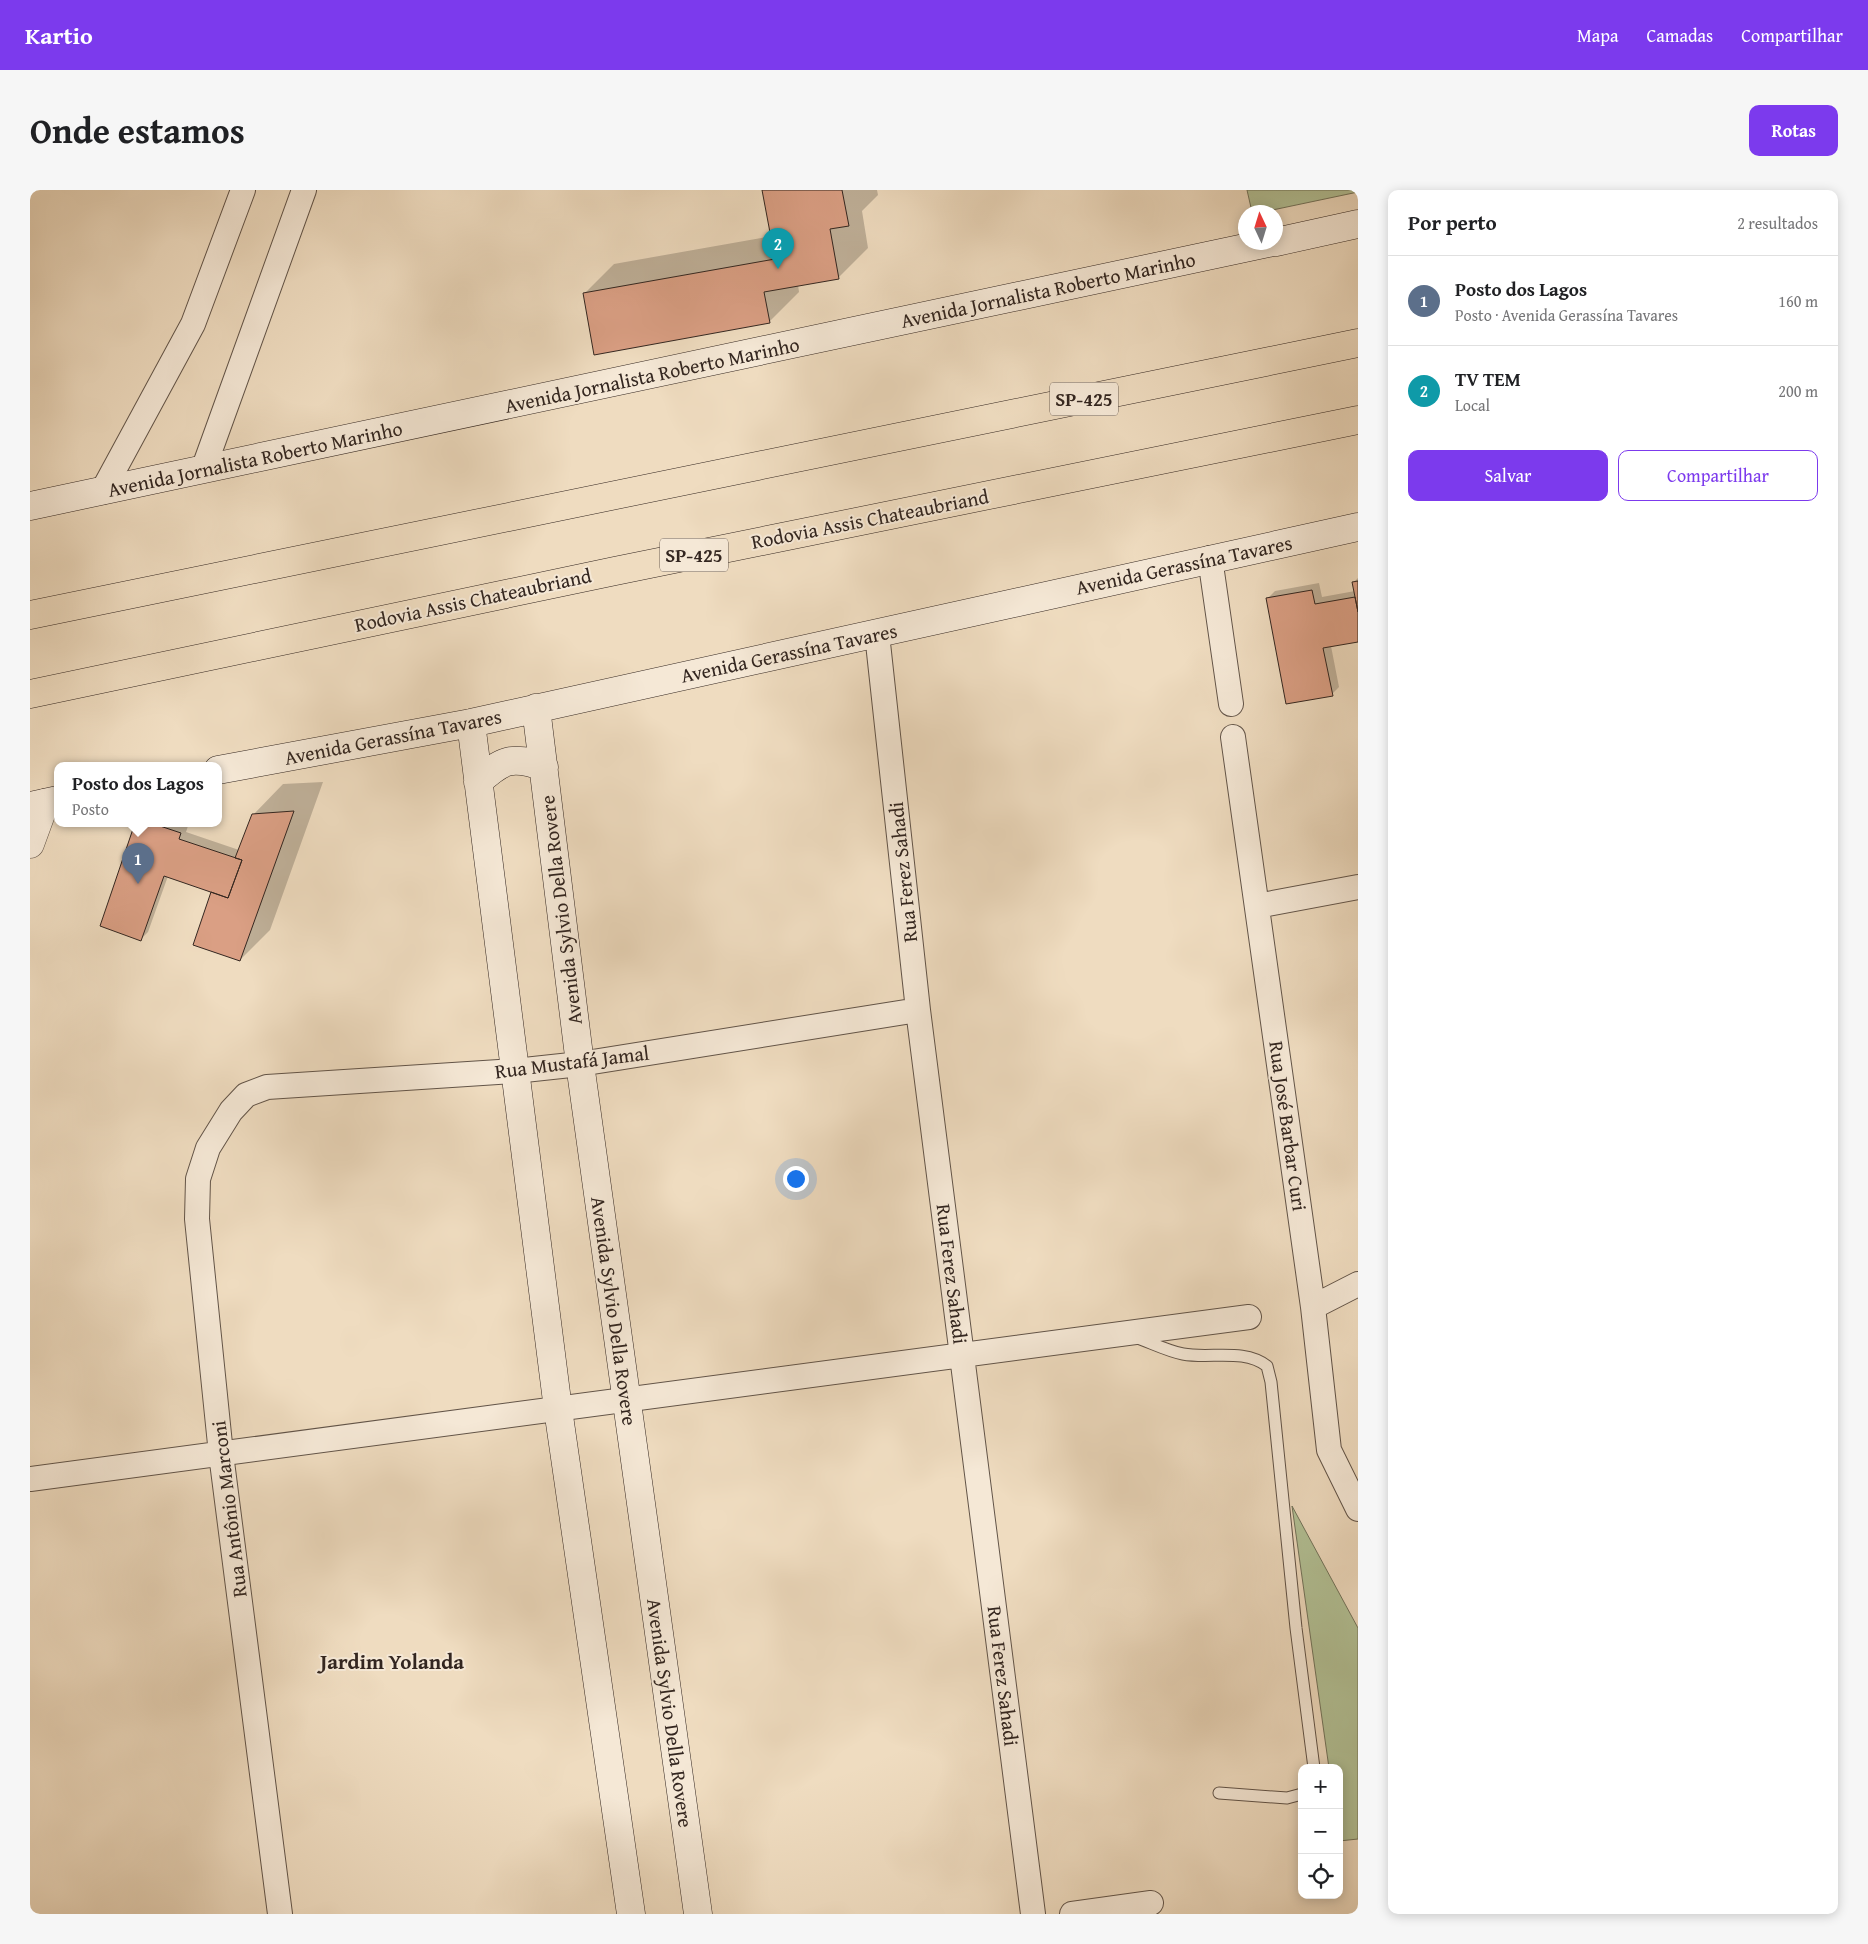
<!DOCTYPE html>
<html lang="pt">
<meta charset="utf-8">
<style>
:root{--surface:#fff;--page:#f6f6f6;--text:#202124;--muted:#757577;--line:#e0e0e0;--accent:#7c3aed}
body{margin:0;font-family:"Gentium Book Plus",serif;background:var(--page);color:var(--text)}
.controls{position:absolute;right:15px;bottom:15px;display:grid;overflow:hidden;border-radius:10px;box-shadow:0 2px 12px #0003}
.controls button{width:45px;height:45px;display:grid;place-items:center;padding:0;border:0;border-bottom:1px solid var(--line);background:var(--surface);color:var(--text);font:25px sans-serif}
.compass{position:absolute;left:1208px;top:15px;width:45px;height:45px;border-radius:50%;background:var(--surface);box-shadow:0 2px 12px #0003;rotate:356deg}
.you{position:absolute;left:765px;top:988px;width:18px;height:18px;margin:-12px;border:4px solid #fff;border-radius:50%;background:#1a73e8;box-shadow:0 0 0 8px #1a73e833}
.badge{display:grid;place-items:center;width:32px;height:32px;border-radius:50%;background:var(--accent);color:#fff;font-size:16px;font-weight:700}
.pin{position:absolute;translate:-50% -41px;filter:drop-shadow(0 1px 2px #0008)}
.pin::after{content:'';position:absolute;top:26px;width:18px;height:15px;background:inherit;clip-path:polygon(0 0,100% 0,50% 100%)}
.popup{position:absolute;left:24px;top:572px;width:168px;height:65px;box-sizing:border-box;display:grid;place-content:center;border-radius:10px;background:var(--surface);filter:drop-shadow(0 1px 4px #0005);font-size:16px;white-space:nowrap;color:var(--muted)}
.popup b{font-size:19px;color:var(--text)}
.popup::after{content:'';position:absolute;left:50%;top:100%;margin-left:-10px;border:10px solid transparent;border-top-color:var(--surface)}
.list{margin:0;padding:0;list-style:none}
h2{display:flex;justify-content:space-between;align-items:center;height:65px;margin:0;padding:0 20px;font-size:21px}
h2 small{font-size:16px;font-weight:400;color:var(--muted)}
.list li{display:grid;grid-template-columns:32px 1fr auto;gap:15px;align-items:center;box-sizing:border-box;height:90px;padding:0 20px;border-top:1px solid var(--line)}
.list b{display:block;font-size:19px;white-space:nowrap}
.list p{margin:0;font-size:16px;white-space:nowrap;color:var(--muted)}
.list em{font-size:16px;font-style:normal;color:var(--muted)}
.actions{display:flex;gap:10px;padding:15px 20px}
.actions a{flex:1;padding:11px 0;border:1px solid var(--accent);border-radius:10px;text-align:center;font-size:18px;color:var(--accent)}
.actions .main{background:var(--accent);color:#fff}
.icon{flex:none;width:28px;height:28px;fill:none;stroke:currentColor;stroke-width:2;stroke-linecap:round;stroke-linejoin:round}
.map{position:relative;flex:none;width:1328px;height:1724px;overflow:hidden;border-radius:10px}
header{display:flex;align-items:center;gap:30px;box-sizing:border-box;height:70px;padding:0 25px;background:var(--accent);color:#fff}
header strong{font-size:24px}
nav{display:flex;gap:28px;margin-inline-start:auto;font-size:18px}
.intro{display:flex;align-items:center;justify-content:space-between;box-sizing:border-box;height:120px;padding:0 30px}
h1{margin:0;font-size:35px}
.button{padding:12px 22px;border-radius:10px;background:var(--accent);color:#fff;font-size:18px;font-weight:700}
main{display:flex;gap:30px;padding:0 30px}
aside{flex:1;background:var(--surface);border-radius:10px;box-shadow:0 2px 12px #0003}
.map>svg:first-child{display:block}
</style>
<header>
<strong>Kartio</strong>
<nav><a>Mapa</a><a>Camadas</a><a>Compartilhar</a></nav>
</header>
<div class="intro"><h1>Onde estamos</h1><a class="button">Rotas</a></div>
<main>
<div class="map">
<svg width="1328" height="1724" viewBox="0 0 1328 1724">
<rect width="100%" height="100%" fill="#efdcc0"/>
<filter id="stains"><feTurbulence type="fractalNoise" baseFrequency=".004" numOctaves="4"/><feColorMatrix values="0 0 0 0 .2 0 0 0 0 .09 0 0 0 0 .02 0 0 0 .5 -.17"/></filter>
<radialGradient id="worn" r=".72"><stop offset=".6" stop-color="#630" stop-opacity="0"/><stop offset="1" stop-color="#630" stop-opacity=".3"/></radialGradient>
<path fill="#b3c297" stroke="#73745c" d="M1217 0H1328V2L1233 22H1222Z
M1262 1316 1328 1438V1649L1309 1651V1578H1299Z"/>
<path fill="#0003" d="M733 0H847L848 5 832 21 838 58 808 88 768 95 769 102 739 132 554 104 584 74 742 46Z
M1328 388V451L1301 456 1309 497 1302 504 1237 409 1245 401 1289 393 1292 407 1325 401 1324 392Z
M293 592 240 740 210 770 182 702 138 686 118 742 111 749 71 736 107 633H149L158 636 156 642 209 660 223 625 253 594Z"/>
<path fill="#da9f84" stroke="#332620" d="M732 0H812L819 36 800 39 809 89 734 102 740 133 564 165 553 103 745 69Z
M1328 391V422L1322 392Z
M1282 400 1285 414 1325 407 1328 422V452L1293 458 1303 506 1256 514 1236 408Z
M264 621 210 771 163 755 181 702 198 708 212 670 205 668 222 624Z
M105 633H121L151 643 149 649 212 670 198 708 134 686 111 751 70 736Z"/>
<g fill="none" stroke-linecap="round" stroke-linejoin="round">
<g stroke="#625448" stroke-width="13">
<path id="service" d="M1105 1147C1120 1152 1137 1161 1153 1164 1180 1169 1214 1158 1237 1176L1241 1192 1266 1438 1284 1578
M1189 1603 1257 1608 1272 1604"/>
</g>
<g stroke="#625448" stroke-width="26">
<path id="minor" d="M173 280 274 0
M72 302 163 134 213 0
M1180 368 1201 514
M847 444 888 820 1003 1724
M1203 547 1283 1117 1299 1260 1328 1319
M1227 716 1328 697
M1283 1117 1328 1094
M0 1289 1219 1127
M250 1724 191 1264 167 1029 168 989 178 958 201 921 216 905 237 897 485 881 550 874 888 820
M1042 1724 1121 1713"/>
</g>
<g stroke="#625448" stroke-width="29">
<path id="tertiary" d="M0 654 15 613"/>
</g>
<g stroke="#332620" stroke-width="29">
<path id="secondary" d="M1246 52 1328 34
M0 316 1243 52
M506 518 550 874 668 1724
M441 533 528 1219 601 1724
M188 580 441 533 1328 337
M448 592C472 570 481 565 514 577
M0 616 28 610"/>
</g>
<g stroke="#332620" stroke-width="29">
<path id="motorway" d="M0 425 1328 153
M0 504 585 381 1328 230"/>
</g>
<use href="#service" stroke="#f5e8d6" stroke-width="11"/>
<use href="#minor" stroke="#f5e8d6" stroke-width="24"/>
<use href="#tertiary" stroke="#f5e8d6" stroke-width="28"/>
<use href="#secondary" stroke="#f5e8d6" stroke-width="28"/>
<use href="#motorway" stroke="#efdcc0" stroke-width="28"/>
</g>
<g text-anchor="middle" stroke-width="4" stroke-linejoin="round" paint-order="stroke">
<g fill="#f5e8d6" stroke="#6d6057" stroke-width="1">
<rect x="1020" y="192.5" width="68" height="33" rx="4"/>
<rect x="630" y="348.5" width="68" height="33" rx="4"/>
</g>
<g font-size="19" font-weight="bold" fill="#332620">
<text x="1054" y="216">SP-425</text>
<text x="664" y="372">SP-425</text>
</g>
<g font-size="20" fill="#332620" stroke="#f5e8d6">
<text transform="translate(1018 100) rotate(-12)" y="7">Avenida Jornalista Roberto Marinho</text>
<text transform="translate(622 185) rotate(-12)" y="7">Avenida Jornalista Roberto Marinho</text>
<text transform="translate(225 269) rotate(-12)" y="7">Avenida Jornalista Roberto Marinho</text>
<text transform="translate(840 329) rotate(-11)" y="7">Rodovia Assis Chateaubriand</text>
<text transform="translate(1154 375) rotate(-12)" y="7">Avenida Gerassína Tavares</text>
<text transform="translate(443 410) rotate(-12)" y="7">Rodovia Assis Chateaubriand</text>
<text transform="translate(759 463) rotate(-12)" y="7">Avenida Gerassína Tavares</text>
<text transform="translate(363 547) rotate(-11)" y="7">Avenida Gerassína Tavares</text>
<text transform="translate(873 682) rotate(-96)" y="7">Rua Ferez Sahadi</text>
<text transform="translate(531 720) rotate(-97)" y="7">Avenida Sylvio Della Rovere</text>
<text transform="translate(542 872) rotate(-7)" y="7">Rua Mustafá Jamal</text>
<text transform="translate(1258 936) rotate(82)" y="7">Rua José Barbar Curi</text>
<text transform="translate(922 1084) rotate(83)" y="7">Rua Ferez Sahadi</text>
<text transform="translate(584 1121) rotate(82)" y="7">Avenida Sylvio Della Rovere</text>
<text transform="translate(199 1319) rotate(-97)" y="7">Rua Antônio Marconi</text>
<text transform="translate(973 1486) rotate(83)" y="7">Rua Ferez Sahadi</text>
<text transform="translate(640 1523) rotate(82)" y="7">Avenida Sylvio Della Rovere</text>
</g>
<g font-size="21" font-weight="bold" fill="#332620" stroke="#f5e8d6">
<text x="362" y="1479">Jardim Yolanda</text>
</g>
</g>
<rect width="100%" height="100%" filter="url(#stains)"/>
<rect width="100%" height="100%" fill="url(#worn)"/>
</svg>
<div class="controls">
<button>+</button>
<button>−</button>
<button><svg class="icon" aria-label="locate" viewBox="0 0 24 24"><circle cx="12" cy="12" r="6"/><path d="M12 2v4M12 18v4M2 12h4M18 12h4"/></svg></button>
</div>
<svg class="compass" viewBox="-18 -18 36 36"><path d="M0-13l5 13h-10z" fill="#e53935"/><path d="M0 13l5-13h-10z" fill="#757577"/></svg>
<div class="you"></div>
<div class="pin badge" style="left:108px;top:694px;background:#5c6f8a">1</div>
<div class="popup"><b>Posto dos Lagos</b>Posto</div>
<div class="pin badge" style="left:748px;top:79px;background:#0f9aa8">2</div>
</div>
<aside>
<h2>Por perto<small>2 resultados</small></h2>
<ul class="list">
<li><span class="badge" style="background:#5c6f8a">1</span><div><b>Posto dos Lagos</b><p>Posto · Avenida Gerassína Tavares</p></div><em>160 m</em></li>
<li><span class="badge" style="background:#0f9aa8">2</span><div><b>TV TEM</b><p>Local</p></div><em>200 m</em></li>
</ul>
<div class="actions"><a class="main">Salvar</a><a>Compartilhar</a></div>
</aside>
</main>
